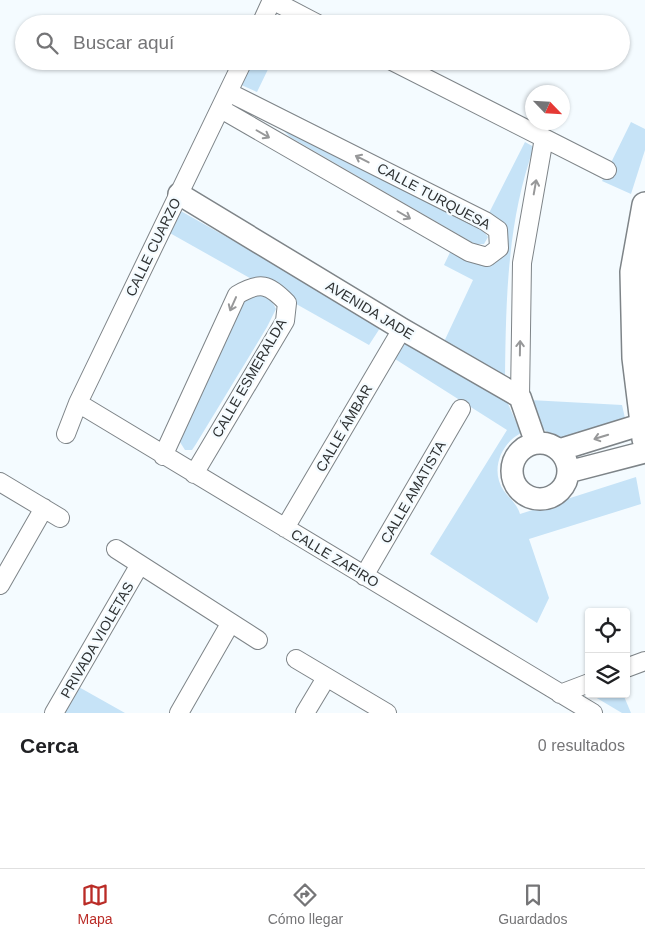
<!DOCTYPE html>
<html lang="es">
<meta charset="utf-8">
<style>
:root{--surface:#fff;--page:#f2f2f2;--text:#202124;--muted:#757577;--line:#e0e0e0;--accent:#ba2c27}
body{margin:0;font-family:Arial,sans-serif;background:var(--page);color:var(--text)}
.controls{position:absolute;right:15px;bottom:15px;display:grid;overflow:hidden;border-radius:5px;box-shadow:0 1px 4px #0004}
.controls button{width:45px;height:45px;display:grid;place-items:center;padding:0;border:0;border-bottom:1px solid var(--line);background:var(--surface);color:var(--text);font:25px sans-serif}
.compass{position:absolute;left:525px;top:85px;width:45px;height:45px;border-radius:50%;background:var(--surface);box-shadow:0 1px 4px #0004;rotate:115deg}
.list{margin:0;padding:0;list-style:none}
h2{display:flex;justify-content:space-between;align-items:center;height:65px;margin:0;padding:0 20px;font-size:21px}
h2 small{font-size:16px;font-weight:400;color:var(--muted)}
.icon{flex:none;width:28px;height:28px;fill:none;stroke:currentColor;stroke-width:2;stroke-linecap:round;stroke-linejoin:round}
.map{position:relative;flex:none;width:645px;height:713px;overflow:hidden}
.search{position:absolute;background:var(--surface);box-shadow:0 1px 4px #0004;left:15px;right:15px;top:15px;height:55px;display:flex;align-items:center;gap:12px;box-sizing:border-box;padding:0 18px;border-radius:28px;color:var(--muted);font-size:19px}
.sheet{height:155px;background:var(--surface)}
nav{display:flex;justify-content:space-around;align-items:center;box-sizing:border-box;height:70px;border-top:1px solid var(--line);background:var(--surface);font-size:14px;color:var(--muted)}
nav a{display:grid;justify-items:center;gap:2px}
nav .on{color:var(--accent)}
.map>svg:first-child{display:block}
</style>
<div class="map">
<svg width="645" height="713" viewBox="0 0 645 713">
<rect width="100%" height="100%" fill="#f4fbff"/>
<path fill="#c6e3f7" d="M250 61H272L257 92 239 84Z
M631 122 645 129V150L631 194 602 181Z
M284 131 293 132 481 228 488 237 484 244H475L290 137Z
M525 142 534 147C507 222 506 299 505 378L442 346 473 280 444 265 453 246 500 251 502 227 489 213Z
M179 210 382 325 369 345 168 232Z
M257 292 270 297 276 309 267 327 196 444 192 450H185L178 439 245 296Z
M407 340 505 397 521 433C500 444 490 471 504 491 510 499 517 504 520 514L636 477 641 504 529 539 549 598 537 623 430 554 507 430 395 359Z
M530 400 622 405 625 418 558 442 537 423Z
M77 686 125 713H63Z
M590 694H623L631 713H622Z"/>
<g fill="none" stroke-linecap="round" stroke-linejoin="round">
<g stroke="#7e8488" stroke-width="20">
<path id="minor" d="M261 24 272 0 318 24
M392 61 607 170
M221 109 469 252 487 257 499 248 498 230 485 221 228 92
M520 397 522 263 544 138
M78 403 593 713
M66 434 78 403 243 61
M163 456 237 295C260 281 269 284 287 303L285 321 194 474
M0 482 60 518
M285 528 402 329
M116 549 258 640
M364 576 461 409
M0 585 44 508
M296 659 387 713
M626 668 645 661
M560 694 589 683
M54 713 139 566
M179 713 230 624
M305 713 326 678"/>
</g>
<g stroke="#7e8488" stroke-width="24">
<path id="tertiary" d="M179 194 402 329 520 397 536 443
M512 471a28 28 0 1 1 56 0a28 28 0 1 1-56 0Z
M559 450 643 424
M568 472 645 452"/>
</g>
<g stroke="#7e8488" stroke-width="28">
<path id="secondary" d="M645 205 633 272 635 358 645 439"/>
</g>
<use href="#minor" stroke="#fff" stroke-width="18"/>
<use href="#tertiary" stroke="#fff" stroke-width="21"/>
<use href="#secondary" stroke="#fff" stroke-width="25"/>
</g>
<defs><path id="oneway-shaft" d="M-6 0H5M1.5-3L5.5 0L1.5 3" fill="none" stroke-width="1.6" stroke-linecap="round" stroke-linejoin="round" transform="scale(1.25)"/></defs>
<g stroke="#979899">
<use href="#oneway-shaft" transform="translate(263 134) rotate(30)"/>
<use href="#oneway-shaft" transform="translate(362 159) rotate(-153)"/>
<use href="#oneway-shaft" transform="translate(535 187) rotate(-80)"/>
<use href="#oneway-shaft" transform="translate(404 215) rotate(30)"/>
<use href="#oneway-shaft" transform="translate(233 304) rotate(114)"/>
<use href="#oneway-shaft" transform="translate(520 348) rotate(-89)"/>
<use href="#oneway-shaft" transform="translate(601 437) rotate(163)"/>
</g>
<g text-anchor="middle" stroke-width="4.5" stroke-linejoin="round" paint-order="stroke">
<g font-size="14" fill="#2f3233" stroke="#f4fbff">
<text transform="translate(434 196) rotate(28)" y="5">CALLE TURQUESA</text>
<text transform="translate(153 247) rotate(-64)" y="5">CALLE CUARZO</text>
<text transform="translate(370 310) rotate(31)" y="5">AVENIDA JADE</text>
<text transform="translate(249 378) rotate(-60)" y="5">CALLE ESMERALDA</text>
<text transform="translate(344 428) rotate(-60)" y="5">CALLE ÁMBAR</text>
<text transform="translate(413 492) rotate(-60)" y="5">CALLE AMATISTA</text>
<text transform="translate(335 558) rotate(31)" y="5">CALLE ZAFIRO</text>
<text transform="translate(97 640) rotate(-60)" y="5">PRIVADA VIOLETAS</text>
</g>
</g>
</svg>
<div class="controls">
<button><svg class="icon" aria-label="locate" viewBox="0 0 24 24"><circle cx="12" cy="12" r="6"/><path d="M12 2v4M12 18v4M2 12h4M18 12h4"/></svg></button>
<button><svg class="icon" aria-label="layers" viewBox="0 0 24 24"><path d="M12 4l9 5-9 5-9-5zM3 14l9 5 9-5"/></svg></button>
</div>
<svg class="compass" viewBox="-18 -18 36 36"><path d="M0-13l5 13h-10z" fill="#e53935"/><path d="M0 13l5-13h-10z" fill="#757577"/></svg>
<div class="search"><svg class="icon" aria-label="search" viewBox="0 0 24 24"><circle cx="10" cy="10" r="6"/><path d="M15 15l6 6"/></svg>Buscar aquí</div>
</div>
<section class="sheet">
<h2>Cerca<small>0 resultados</small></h2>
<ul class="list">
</ul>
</section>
<nav>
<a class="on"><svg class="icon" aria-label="map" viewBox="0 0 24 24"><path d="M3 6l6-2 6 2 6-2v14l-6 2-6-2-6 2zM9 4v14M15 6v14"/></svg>Mapa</a>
<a><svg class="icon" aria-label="directions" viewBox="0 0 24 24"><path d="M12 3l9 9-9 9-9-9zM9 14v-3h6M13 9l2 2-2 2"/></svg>Cómo llegar</a>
<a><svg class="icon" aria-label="saved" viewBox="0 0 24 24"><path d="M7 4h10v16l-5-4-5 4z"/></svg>Guardados</a>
</nav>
